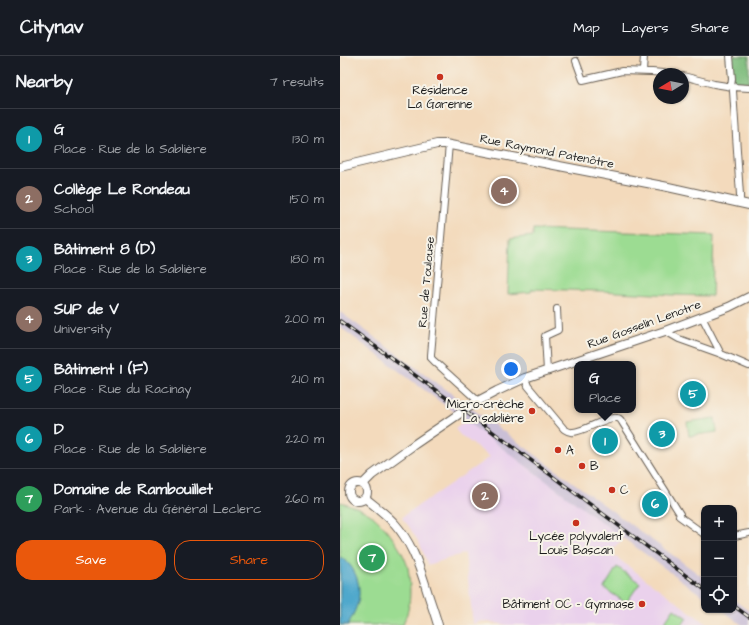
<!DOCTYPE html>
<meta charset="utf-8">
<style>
:root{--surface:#171b24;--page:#20242c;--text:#f1f3f6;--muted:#9ea1a6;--line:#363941;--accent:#ea580c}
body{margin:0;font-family:"Architects Daughter",sans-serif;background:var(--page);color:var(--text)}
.controls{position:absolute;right:12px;bottom:12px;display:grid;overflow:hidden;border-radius:8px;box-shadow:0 1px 3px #0004}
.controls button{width:36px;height:36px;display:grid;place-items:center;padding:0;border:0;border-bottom:1px solid var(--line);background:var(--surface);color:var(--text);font:20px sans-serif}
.compass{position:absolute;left:313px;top:12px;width:36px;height:36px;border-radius:50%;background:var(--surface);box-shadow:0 1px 3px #0004;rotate:260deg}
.you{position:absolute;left:171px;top:313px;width:14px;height:14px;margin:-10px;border:3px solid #fff;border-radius:50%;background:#1a73e8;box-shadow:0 0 0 6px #1a73e833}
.badge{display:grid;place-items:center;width:26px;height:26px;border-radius:50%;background:var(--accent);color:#fff;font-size:13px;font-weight:700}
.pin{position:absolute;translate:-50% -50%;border:2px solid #fff;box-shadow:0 1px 4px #0006}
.popup{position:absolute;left:234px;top:305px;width:62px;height:52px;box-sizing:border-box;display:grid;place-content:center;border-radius:8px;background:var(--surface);filter:drop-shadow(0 1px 3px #0005);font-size:13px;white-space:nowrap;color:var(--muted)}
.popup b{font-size:15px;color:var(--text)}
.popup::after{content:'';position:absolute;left:50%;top:100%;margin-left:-8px;border:8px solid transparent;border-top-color:var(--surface)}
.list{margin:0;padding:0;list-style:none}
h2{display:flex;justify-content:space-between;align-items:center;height:52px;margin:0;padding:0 16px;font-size:17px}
h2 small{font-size:13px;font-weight:400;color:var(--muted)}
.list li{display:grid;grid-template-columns:26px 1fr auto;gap:12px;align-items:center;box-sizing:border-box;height:60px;padding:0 16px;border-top:1px solid var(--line)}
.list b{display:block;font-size:15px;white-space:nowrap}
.list p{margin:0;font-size:13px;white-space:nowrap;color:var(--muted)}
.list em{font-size:13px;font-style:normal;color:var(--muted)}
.actions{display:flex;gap:8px;padding:12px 16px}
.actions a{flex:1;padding:9px 0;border:1px solid var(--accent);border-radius:16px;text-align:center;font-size:14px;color:var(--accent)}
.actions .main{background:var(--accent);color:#fff}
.icon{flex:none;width:22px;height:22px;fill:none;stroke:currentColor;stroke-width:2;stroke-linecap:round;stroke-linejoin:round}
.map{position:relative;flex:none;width:409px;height:569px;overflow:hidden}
header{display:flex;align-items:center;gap:24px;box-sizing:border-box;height:56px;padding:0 20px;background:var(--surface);border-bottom:1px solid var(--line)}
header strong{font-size:19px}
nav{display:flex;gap:22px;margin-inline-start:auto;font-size:14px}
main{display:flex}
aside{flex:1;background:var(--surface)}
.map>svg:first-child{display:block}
</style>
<header>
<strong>Citynav</strong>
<nav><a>Map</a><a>Layers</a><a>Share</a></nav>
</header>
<main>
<aside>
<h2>Nearby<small>7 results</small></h2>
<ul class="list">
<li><span class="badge" style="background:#0f9aa8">1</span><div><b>G</b><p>Place · Rue de la Sablière</p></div><em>130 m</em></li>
<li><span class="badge" style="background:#8d6e63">2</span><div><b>Collège Le Rondeau</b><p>School</p></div><em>150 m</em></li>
<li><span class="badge" style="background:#0f9aa8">3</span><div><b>Bâtiment 8 (D)</b><p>Place · Rue de la Sablière</p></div><em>180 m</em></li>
<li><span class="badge" style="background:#8d6e63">4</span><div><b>SUP de V</b><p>University</p></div><em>200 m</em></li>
<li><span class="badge" style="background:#0f9aa8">5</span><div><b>Bâtiment 1 (F)</b><p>Place · Rue du Racinay</p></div><em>210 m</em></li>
<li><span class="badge" style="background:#0f9aa8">6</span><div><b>D</b><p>Place · Rue de la Sablière</p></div><em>220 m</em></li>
<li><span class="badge" style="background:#2e9e5b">7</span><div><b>Domaine de Rambouillet</b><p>Park · Avenue du Général Leclerc</p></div><em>260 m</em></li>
</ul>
<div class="actions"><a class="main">Save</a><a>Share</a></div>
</aside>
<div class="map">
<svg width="409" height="569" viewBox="0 0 409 569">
<rect width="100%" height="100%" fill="#f7f3e8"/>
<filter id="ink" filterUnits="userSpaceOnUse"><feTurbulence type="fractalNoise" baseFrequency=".025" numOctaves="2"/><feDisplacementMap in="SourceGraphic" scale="8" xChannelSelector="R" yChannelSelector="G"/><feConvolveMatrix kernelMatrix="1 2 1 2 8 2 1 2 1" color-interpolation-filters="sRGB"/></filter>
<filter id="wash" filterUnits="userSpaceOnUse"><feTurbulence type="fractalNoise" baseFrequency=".012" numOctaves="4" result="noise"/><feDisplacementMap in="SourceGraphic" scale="16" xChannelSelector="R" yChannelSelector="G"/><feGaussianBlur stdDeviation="0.9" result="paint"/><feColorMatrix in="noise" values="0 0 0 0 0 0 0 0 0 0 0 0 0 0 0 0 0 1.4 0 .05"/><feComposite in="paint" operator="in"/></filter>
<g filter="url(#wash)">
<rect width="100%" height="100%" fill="#f3dabc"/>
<path fill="#ead1ec" d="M126 365 284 482 269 496 368 569H167L142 565 133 568 125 497 88 509 80 488 68 469 62 462 66 458 150 401 122 380H121L115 373Z"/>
<path fill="#cabfd6" d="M0 256 364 522V541L245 454 0 271Z
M394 544 409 555V569H402L382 554H394Z"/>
<path fill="#9cdc92" stroke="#5c7c57" d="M193 173 374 179 372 240 332 239 261 235 192 233 191 236 168 238 170 183 193 180Z
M375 362 377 376 349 380 347 366Z
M0 446C11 449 22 453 31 459 45 469 64 495 68 512 70 524 71 542 68 554 67 559 64 564 63 569H0Z
M277 511 300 527 286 547 264 532Z
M334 553 347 562 342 569H323Z"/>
<path fill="#7dbc7c" stroke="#4c6c4c" d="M387 0H409V26H396L389 22Z"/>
<path fill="#4fa8cc" stroke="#366274" d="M0 501C16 509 23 532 17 549 15 556 11 562 8 569H0Z"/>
</g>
<g filter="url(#ink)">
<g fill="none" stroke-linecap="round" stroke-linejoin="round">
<g stroke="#675e54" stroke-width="8">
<path id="street" d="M390 0 392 23 391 31
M236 5 243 24 282 15 312 16 334 18
M303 15 304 0
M343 20 374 28 393 31 409 32
M393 31V35L400 139V146
M109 88 91 299V302L94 305 138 345
M362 261 381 298
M325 275 339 283 381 298 409 310
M207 315 205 280 218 274 217 253
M185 322 188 330 224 373C227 375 229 377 233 376 244 376 269 359 277 362 279 362 281 364 282 366L340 458 339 460 364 478
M394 480 409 477"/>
</g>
<g stroke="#675e54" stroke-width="10">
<path id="secondary" d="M0 111 97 88H105L328 131 409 149
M9 436a9 9 0 1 1 18 0a9 9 0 1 1-18 0Z
M23 428 32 419 75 388 138 345 157 335 185 322 325 275 362 261 389 251 409 241
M25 442C35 450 46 458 55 468 70 485 78 506 85 528 89 542 94 555 98 569"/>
</g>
<use href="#street" stroke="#fff" stroke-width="6"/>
<use href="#secondary" stroke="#fff" stroke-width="8"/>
<g stroke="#1c1c1c" stroke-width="3.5">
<path id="rail" d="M0 265 130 359 364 533
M394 550 409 561"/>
</g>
<use href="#rail" stroke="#f7f3e8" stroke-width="2" stroke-dasharray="6" stroke-linecap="butt"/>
</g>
</g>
<g fill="#c8321e" stroke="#f7f3e8" stroke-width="1.5">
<circle cx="100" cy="21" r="4"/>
<circle cx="192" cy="355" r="4"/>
<circle cx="218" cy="394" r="4"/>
<circle cx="242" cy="410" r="4"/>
<circle cx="272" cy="434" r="4"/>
<circle cx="236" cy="467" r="4"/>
<circle cx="302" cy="548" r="4"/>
</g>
<g text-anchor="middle" stroke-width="4" stroke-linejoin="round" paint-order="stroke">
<g font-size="12" fill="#1c1c1c" stroke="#f7f3e8" text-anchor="start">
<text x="100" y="38" text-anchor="middle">Résidence<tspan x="100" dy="14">La Garenne</tspan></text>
<text x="184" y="352" text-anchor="end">Micro-crèche<tspan x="184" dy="14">La sablière</tspan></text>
<text x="226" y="398">A</text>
<text x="250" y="414">B</text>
<text x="280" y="438">C</text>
<text x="236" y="484" text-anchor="middle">Lycée polyvalent<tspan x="236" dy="14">Louis Bascan</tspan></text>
<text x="294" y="552" text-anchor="end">Bâtiment OC - Gymnase</text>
</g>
<g font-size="12" fill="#1c1c1c" stroke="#f7f3e8">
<text transform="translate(207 95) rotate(11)" y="4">Rue Raymond Patenôtre</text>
<text transform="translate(86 226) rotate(-85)" y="4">Rue de Toulouse</text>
<text transform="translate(304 268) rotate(-20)" y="4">Rue Gosselin Lenotre</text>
</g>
</g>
</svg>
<div class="controls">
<button>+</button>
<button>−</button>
<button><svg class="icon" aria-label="locate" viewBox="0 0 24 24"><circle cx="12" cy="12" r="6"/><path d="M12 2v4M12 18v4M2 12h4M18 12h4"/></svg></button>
</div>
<svg class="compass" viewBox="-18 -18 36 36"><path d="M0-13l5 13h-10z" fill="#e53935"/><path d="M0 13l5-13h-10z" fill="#9ea1a6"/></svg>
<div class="you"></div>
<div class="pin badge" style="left:265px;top:385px;background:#0f9aa8">1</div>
<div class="popup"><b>G</b>Place</div>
<div class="pin badge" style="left:145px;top:440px;background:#8d6e63">2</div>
<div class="pin badge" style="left:322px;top:378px;background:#0f9aa8">3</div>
<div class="pin badge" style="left:164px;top:135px;background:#8d6e63">4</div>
<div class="pin badge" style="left:353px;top:338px;background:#0f9aa8">5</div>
<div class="pin badge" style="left:315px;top:448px;background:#0f9aa8">6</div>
<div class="pin badge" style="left:32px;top:502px;background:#2e9e5b">7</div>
</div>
</main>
